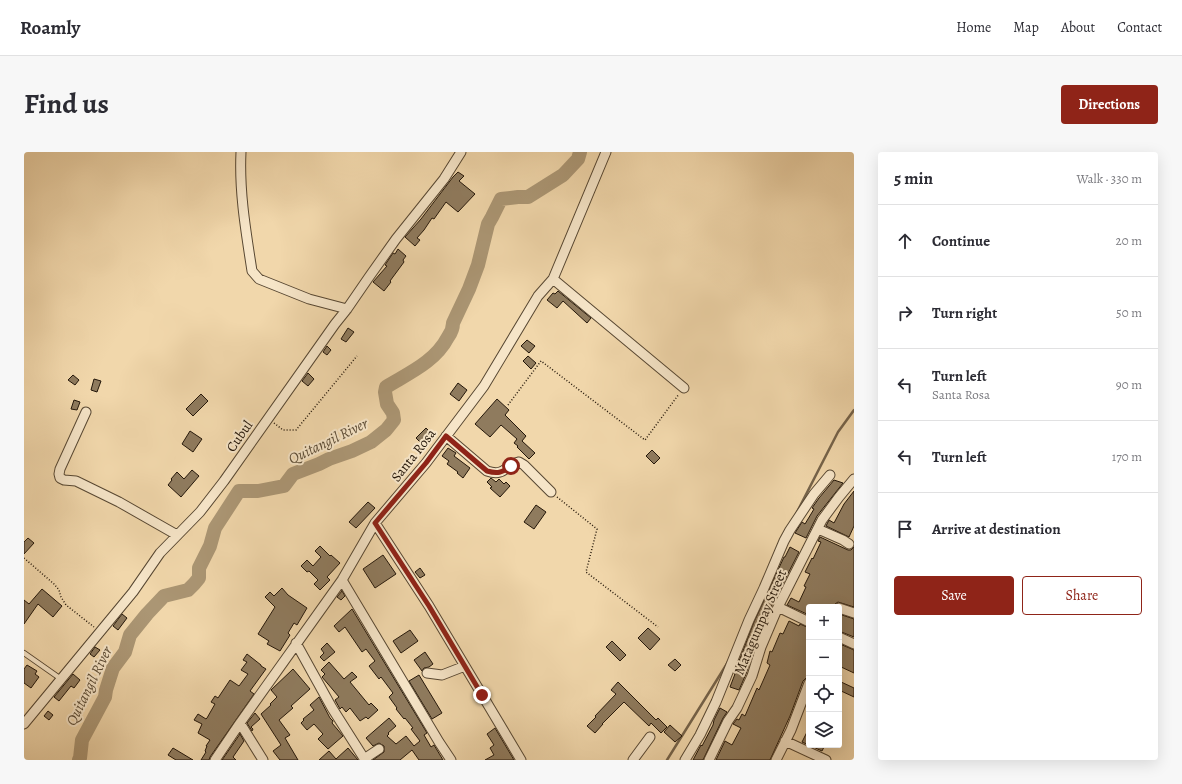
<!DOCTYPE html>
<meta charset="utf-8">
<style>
:root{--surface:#fff;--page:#f7f7f7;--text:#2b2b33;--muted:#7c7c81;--line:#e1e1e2;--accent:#8f2418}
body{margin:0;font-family:Alegreya,serif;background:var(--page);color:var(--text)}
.controls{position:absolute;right:12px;bottom:12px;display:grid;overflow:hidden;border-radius:4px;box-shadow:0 4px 16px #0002}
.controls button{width:36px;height:36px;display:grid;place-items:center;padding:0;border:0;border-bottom:1px solid var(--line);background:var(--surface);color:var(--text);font:20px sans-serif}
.stop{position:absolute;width:12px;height:12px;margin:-9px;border:3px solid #8f2418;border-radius:50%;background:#fff}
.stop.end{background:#8f2418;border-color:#fff;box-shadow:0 1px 4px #0008}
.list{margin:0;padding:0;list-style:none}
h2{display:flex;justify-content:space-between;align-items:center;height:52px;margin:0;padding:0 16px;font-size:17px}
h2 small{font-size:13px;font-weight:400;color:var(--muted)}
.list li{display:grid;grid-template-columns:26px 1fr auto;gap:12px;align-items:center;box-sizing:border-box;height:72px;padding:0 16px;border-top:1px solid var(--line)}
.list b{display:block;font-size:15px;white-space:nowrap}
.list p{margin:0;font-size:13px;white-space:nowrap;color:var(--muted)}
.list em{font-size:13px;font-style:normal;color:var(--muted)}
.actions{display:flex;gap:8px;padding:12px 16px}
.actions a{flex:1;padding:9px 0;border:1px solid var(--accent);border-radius:4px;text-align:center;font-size:14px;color:var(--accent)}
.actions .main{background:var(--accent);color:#fff}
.icon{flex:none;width:22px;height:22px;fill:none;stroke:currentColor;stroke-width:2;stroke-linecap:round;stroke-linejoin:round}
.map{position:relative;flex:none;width:830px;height:608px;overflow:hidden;border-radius:4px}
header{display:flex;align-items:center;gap:24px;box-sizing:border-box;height:56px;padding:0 20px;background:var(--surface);border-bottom:1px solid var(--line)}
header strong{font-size:19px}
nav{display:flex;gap:22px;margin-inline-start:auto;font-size:14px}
.intro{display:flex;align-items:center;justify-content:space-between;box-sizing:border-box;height:96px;padding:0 24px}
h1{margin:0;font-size:28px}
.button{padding:10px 18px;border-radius:4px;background:var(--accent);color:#fff;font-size:14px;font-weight:700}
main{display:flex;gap:24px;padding:0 24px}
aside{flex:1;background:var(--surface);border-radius:4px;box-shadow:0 4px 16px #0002}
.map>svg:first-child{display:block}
</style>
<header>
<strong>Roamly</strong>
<nav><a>Home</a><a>Map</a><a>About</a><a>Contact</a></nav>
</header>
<div class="intro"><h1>Find us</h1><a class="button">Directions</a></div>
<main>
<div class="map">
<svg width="830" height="608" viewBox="0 0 830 608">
<rect width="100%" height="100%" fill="#f1d7ab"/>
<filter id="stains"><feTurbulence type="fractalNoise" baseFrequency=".005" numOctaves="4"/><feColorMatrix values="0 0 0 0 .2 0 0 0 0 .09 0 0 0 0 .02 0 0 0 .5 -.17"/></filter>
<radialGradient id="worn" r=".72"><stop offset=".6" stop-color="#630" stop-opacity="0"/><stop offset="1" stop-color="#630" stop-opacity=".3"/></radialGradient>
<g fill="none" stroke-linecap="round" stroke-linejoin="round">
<path stroke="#75634a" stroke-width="2.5" d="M772 362 814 280 830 258
M643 608 704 510"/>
<path stroke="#ab9674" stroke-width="14" d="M55 608 56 606 58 588 81 545 82 538 89 516 101 500 106 483 123 462 140 444 164 438 170 432 175 426V416L186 394 191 376 215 339H234L260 334 269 322 295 312 305 307 328 299 347 290 362 278 370 268 369 261 363 252 361 240 362 235C385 221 411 210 424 185 427 181 429 177 429 171L445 137 454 113 464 72 468 65 477 47 494 45H504L539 23 554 7 556 0"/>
</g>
<path fill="#8f7b5e" stroke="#24170a" d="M434 20 440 24 435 29 451 42 434 60 422 50 410 67 408 66 400 78 393 86 396 88 391 94 381 85 397 67 429 25Z
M374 97 382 104 379 108 380 110 366 129 367 130 360 139 349 130 363 114 361 113 369 101 371 102Z
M534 139 567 166 563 171 539 149 533 156 523 148 529 141 531 142Z
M324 176 330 180 322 190 317 187Z
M503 188 511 194 505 201 497 194Z
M303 194 307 198 303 203 299 200Z
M504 204 512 211 507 217 499 209Z
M284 221 290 227 284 234 278 229Z
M49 223 55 228 51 233 44 228Z
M70 227 77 229 73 240 67 238Z
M434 231 443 238 435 249 426 242Z
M177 242 184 249 169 264 162 257Z
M473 247 485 258 481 263 502 284 498 289 511 301 505 307 493 295 494 294 490 291 493 287 477 273 466 285 451 272Z
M50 248 56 250 53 258 47 257Z
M402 276 410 284 400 294 392 286Z
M166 279 178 287 169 300 158 292Z
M424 296 432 301 430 304 446 316 439 326 433 321 434 320 423 312 425 309 418 304Z
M628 298 636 306 630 312 622 304Z
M168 318 175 324 157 345 144 333 148 328 147 327 153 320 160 327Z
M467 326 472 330 475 327 480 332 482 330 486 334 476 345 466 336 468 335 463 330Z
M810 328 819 331 793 364 782 386 771 381 778 370 781 372 790 357 788 356 795 346Z
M830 339V374L825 385 802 374 805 368 810 371 820 352Z
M344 350 351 356 332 376 325 370Z
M512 353 522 360 510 377 500 370Z
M796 385 824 398H827L830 395V455L814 450 811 452 809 455H785V463L763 453 767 446 775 450 782 435 780 434 786 422 781 420 788 406 789 407 797 390 794 389Z
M4 386 10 391 0 402V390Z
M296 394 306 404 307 403 316 411 303 425 306 428 296 438 290 432 294 428 285 419 283 420 277 414 283 408 289 414 297 405 291 399Z
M766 395 775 400 748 453 731 493 722 522 715 538 706 535 711 522H710L730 470 760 405H761Z
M359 403 372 422 351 436 339 417Z
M396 416 401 423 396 426 391 420Z
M258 436 264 443 283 456 273 473 270 471 264 481 266 483 256 499 243 492 245 489 234 482 251 455 241 445 246 440 250 444Z
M18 437 38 454 29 465 14 452 0 472V448L5 452Z
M318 439 321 444 317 448 313 445Z
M328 457 403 581 400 583 407 595 410 593 419 608H395L388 598 376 608H349L360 600V594L355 591 349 594 342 586 365 566 372 574 364 581 365 582 363 584 372 592 382 584 390 594 396 589 387 577 389 576 381 566 380 567 372 557 373 556 365 545 369 541 357 525 355 527 345 514 351 509 342 497 338 500 321 475 315 480 310 474Z
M98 462 103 466 94 478 89 474Z
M815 462 830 467V485L815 479Z
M765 469 775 474 776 472 785 476V525L782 526 779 529 766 564 746 608H692L701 589 708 593 717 576 709 572 713 567 715 568 718 562 721 564 733 536 735 538 746 513 743 511 746 499 748 500 756 481 759 482Z
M624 476 636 487 626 498 614 486Z
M386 478 394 489 377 501 369 489Z
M588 489 602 503 596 509 582 495Z
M303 491 311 500 300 509 296 505 300 501 297 497Z
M816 492 830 498V521L815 514Z
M71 495 76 498 70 505 66 502Z
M401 500 409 512 405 515 400 516 398 519 390 508Z
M223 502 237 513V514L242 517 226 539 230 542 186 605 185 608H177L182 600 181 599 183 594H182L186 588 174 581 178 572 170 568 174 562 182 567 183 566 191 552 187 550 191 544 194 546 206 528 215 534 224 522 217 518 223 510 219 508Z
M651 507 657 513 651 519 644 513Z
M305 510 320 527 328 520 333 525 326 530 345 553 347 551 354 558 344 567 342 565 336 569 326 556 322 560 318 555 316 557 311 548 315 545 298 525 301 522 297 518Z
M3 513 13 519 11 522 15 525 7 536 0 531V517Z
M269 517 286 537 267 554 269 556 255 568 266 583 261 586 274 608H256L249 599 257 593 237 562 247 553 246 552 253 545 247 538Z
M49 522 56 528 50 536 47 534 35 549 30 545Z
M395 523 418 561 408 567 385 529Z
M815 529 830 536V545L815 538Z
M594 530 632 568 634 566 643 575 637 581 627 571 625 574 600 550 578 572H579L571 581 563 574 572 565 571 564 592 542 587 538Z
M295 545 306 566 309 569 308 571 319 584 304 597 294 587 299 582 290 572 283 578 277 571 280 568 279 567 290 558 286 553Z
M696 556 703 560 699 566 679 608H669L677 593 678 594 689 573 690 568Z
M24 559 29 563 25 568 20 564Z
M231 561 236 567 227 575 229 577 228 579 223 571Z
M646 573 658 584 651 590 640 580Z
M471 576 490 608H461L470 603 466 596 470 593 463 582Z
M785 576V593H801L798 599 778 590Z
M216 582 220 589 209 605 212 608H198Z
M149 596 169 608H152L144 603Z
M324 596 334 608H295L305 599 312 607Z"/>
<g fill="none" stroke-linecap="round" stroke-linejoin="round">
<g stroke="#574732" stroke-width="6">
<path id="service" d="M0 501 37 527"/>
</g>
<g stroke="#574732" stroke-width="11">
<path id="minor" d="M217 0C215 40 222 80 228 119L235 127 285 147 323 157
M529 127 660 236
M62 260 36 317 35 322 36 326 40 328 52 329 95 350 153 383
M422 284 463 319C481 325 481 313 495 310L500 313 527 340
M351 371 405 454 497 608
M794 377 819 388 825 392
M318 428 415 590 427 608
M754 455 785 470
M815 456 830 461
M815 485 830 492
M272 491 308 556 341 608
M403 521 418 523 441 514
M216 571 239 608
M0 572 109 440 136 401 176 360 200 329 311 172 323 157 345 125 372 87 420 27 437 0
M761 589 802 608
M340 607 355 597
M191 608 216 571 318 428 351 371 402 311 460 234 514 144 529 127 582 0
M609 608 626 585
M661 608 676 583 692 550 725 468 740 436 760 389 766 378 790 342 806 323
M685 608 704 569 713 556 728 524 737 495 754 455 798 368 815 345 830 327
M752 608 767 578 785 531"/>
</g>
<path stroke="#24170a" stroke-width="1.5" stroke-dasharray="1 2" stroke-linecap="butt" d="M484 253 517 209 621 288 655 242
M250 271 259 278H272L333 204
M533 345 573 377 562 420 634 475
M0 406 30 432 35 438 37 445 42 453 70 475"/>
<use href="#service" stroke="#f6e5c8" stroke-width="4.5"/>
<use href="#minor" stroke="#f6e5c8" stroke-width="9"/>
</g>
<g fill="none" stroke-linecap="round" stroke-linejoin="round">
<path stroke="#8f2418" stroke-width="5" d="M458 543 405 454 351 371 402 311 422 284 463 319C473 322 478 321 487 314"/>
</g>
<g text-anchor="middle" stroke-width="4" stroke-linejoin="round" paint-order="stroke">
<g font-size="14" fill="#24170a" stroke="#f6e5c8">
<text transform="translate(215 284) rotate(-55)" y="5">Cubul</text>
<text transform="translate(389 303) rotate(-52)" y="5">Santa Rosa</text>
<text transform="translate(736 470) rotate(-67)" y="5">Matagumpay Street</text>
</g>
<g font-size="15" font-style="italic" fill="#5a4a34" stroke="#f6e5c8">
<text transform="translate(304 289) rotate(-26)" y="5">Quitangil River</text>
<text transform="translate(65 534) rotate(-64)" y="5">Quitangil River</text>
</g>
</g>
<rect width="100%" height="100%" filter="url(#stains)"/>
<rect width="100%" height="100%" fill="url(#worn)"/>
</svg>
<div class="controls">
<button>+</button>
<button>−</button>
<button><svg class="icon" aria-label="locate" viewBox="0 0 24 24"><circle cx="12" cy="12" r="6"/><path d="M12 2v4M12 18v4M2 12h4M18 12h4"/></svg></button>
<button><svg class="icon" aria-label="layers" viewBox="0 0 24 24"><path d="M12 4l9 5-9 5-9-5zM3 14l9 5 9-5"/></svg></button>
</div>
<div class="stop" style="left:487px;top:314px"></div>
<div class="stop end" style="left:458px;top:543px"></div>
</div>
<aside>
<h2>5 min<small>Walk · 330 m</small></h2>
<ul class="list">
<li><svg class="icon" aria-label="ahead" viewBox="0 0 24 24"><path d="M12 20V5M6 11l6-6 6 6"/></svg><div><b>Continue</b></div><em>20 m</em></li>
<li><svg class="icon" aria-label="right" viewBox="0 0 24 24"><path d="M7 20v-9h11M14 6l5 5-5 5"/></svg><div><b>Turn right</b></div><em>50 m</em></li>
<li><svg class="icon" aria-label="left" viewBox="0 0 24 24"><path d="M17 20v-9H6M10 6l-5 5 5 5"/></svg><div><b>Turn left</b><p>Santa Rosa</p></div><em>90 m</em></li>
<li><svg class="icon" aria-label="left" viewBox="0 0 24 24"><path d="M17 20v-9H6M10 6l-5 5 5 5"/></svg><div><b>Turn left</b></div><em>170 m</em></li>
<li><svg class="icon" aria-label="arrive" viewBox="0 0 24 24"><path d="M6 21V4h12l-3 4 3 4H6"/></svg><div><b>Arrive at destination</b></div></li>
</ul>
<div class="actions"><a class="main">Save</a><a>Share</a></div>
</aside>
</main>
